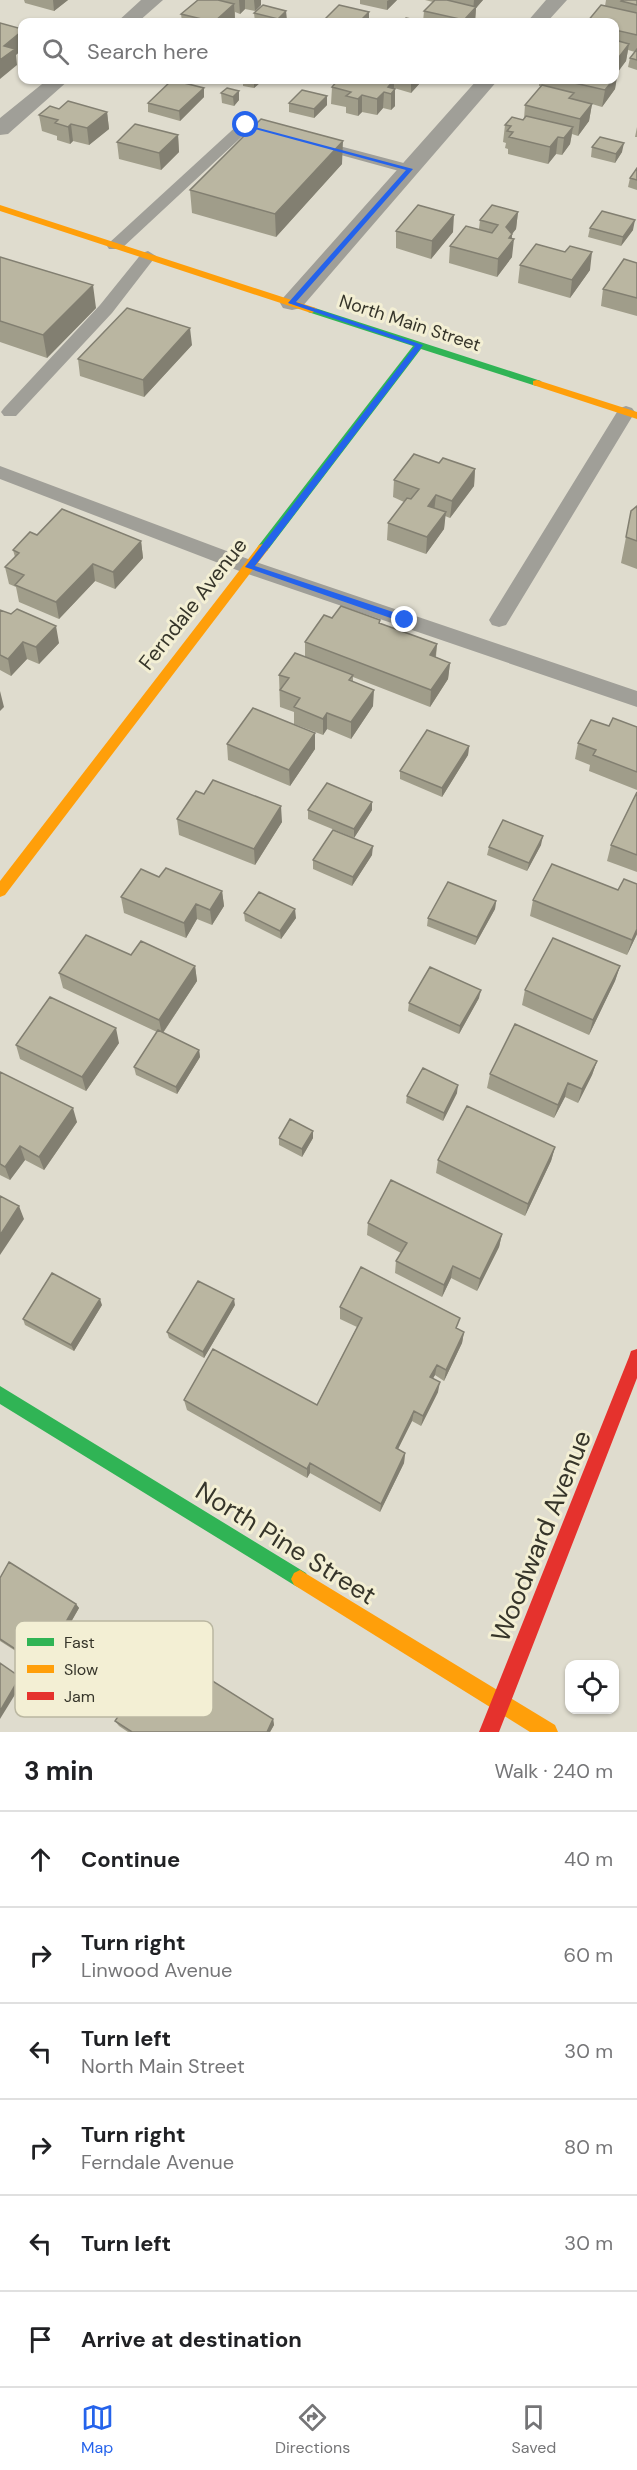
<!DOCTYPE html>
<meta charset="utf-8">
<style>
:root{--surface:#fff;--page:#f2f2f2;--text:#202124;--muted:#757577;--line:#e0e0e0;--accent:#2563eb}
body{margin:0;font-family:"DM Sans",sans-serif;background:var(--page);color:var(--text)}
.controls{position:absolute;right:18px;bottom:18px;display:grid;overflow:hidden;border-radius:12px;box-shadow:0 2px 4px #0004}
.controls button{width:54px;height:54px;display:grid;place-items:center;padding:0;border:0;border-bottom:2px solid var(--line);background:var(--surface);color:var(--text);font:30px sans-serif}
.stop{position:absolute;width:18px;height:18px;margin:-14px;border:4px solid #2563eb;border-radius:50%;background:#fff}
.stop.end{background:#2563eb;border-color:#fff;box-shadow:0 2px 6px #0008}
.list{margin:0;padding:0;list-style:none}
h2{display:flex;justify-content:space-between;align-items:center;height:78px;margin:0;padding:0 24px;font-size:26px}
h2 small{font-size:20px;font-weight:400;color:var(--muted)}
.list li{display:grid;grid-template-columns:39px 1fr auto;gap:18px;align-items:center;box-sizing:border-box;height:96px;padding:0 24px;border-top:2px solid var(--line)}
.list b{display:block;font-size:22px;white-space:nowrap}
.list p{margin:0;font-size:20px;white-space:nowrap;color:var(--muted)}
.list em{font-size:20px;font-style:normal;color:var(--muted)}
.icon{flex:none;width:33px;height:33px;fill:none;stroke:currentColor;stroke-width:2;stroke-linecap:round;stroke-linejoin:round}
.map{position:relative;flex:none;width:637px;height:1732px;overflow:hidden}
.search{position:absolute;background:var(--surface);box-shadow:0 2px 4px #0004;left:18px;right:18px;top:18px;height:66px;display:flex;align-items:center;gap:15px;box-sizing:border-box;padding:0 21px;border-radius:12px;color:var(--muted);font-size:22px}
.sheet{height:654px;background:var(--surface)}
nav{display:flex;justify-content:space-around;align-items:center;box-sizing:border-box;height:84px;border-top:2px solid var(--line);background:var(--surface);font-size:16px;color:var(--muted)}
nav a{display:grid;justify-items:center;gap:3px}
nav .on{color:var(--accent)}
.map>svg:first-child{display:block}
</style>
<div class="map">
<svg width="637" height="1732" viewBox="0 0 637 1732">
<rect width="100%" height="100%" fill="#dfdcce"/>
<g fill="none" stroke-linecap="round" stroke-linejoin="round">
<path fill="#a09f98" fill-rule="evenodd" d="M246 121 286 131 288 134 281 138 249 130 121 249H109L107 246 109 243 241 122Z
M313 139 415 166 418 169 410 174 308 146 306 143Z
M148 251 156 256 112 313 16 416H4L1 412 4 408 100 305 142 253Z
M626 406 632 408 635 412 506 625 499 627 492 625 489 620 492 615 617 412 620 408Z
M0 466 256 562 637 691V707L242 572 0 479Z"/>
<path fill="#a09f98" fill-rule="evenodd" d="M141 0H163L138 22H117Z
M546 0H567L547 22H527Z
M47 80H69L8 134 0 135V118Z
M477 80H498L301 308 292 310 283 308 280 303 283 298Z"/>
<path fill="#30b455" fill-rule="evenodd" d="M312 307 541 381 542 383 537 386 533 385 421 349 267 551 263 552 257 548 259 545 413 346 308 312V308Z
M0 1386 306 1573 309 1579 306 1585 300 1588 294 1585 0 1404Z"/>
<path fill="#ff9f0a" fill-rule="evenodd" d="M0 205 316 308 317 310 312 313 308 312 0 211Z
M537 380 637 412V419L533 385V381Z
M263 544 269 548 267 551 5 895 0 897V881L259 545Z
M300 1570 555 1725 558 1732H530L294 1585 291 1579 294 1573Z"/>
<path fill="#e5322d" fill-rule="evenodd" d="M637 1349V1378L499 1732H479L629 1357 631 1351Z"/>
</g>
<path fill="#a09d8a" d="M24 0H68L54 11 25 3Z
M198 0H261V5L255 11 245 9 240 14 235 12V21L233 22H182L181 14Z
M360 0H397L387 10 360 4Z
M425 0H483L476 8 475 22H401H423L424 11 433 2Z
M606 0H637V70L628 67 630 58 635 52 628 50 626 61 617 72 615 89 602 107 592 104 589 121 578 136 572 134 570 144 562 155 556 154 548 164 508 154V149L505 148 506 143 503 142 505 125 524 119 525 105 541 86H539V80H615V22L605 6Z
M254 13 287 20 284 22H255Z
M326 18 369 21 368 22H326Z
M243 80H261V82L254 88 243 86Z
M338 80H420V83L411 93 394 88 395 89V106L391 110 383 108 377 115 362 112 358 116 346 113V107L331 104 332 87Z
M204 88V97L180 121 148 112V103Z
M239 91V100L234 106 222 103 221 93Z
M327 96V105L314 118 289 112V103Z
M59 109 107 112 109 129 89 145 73 141 70 144 57 140V136L42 131 39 115Z
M637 127V137H635Z
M178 135 179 152 161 170 119 159 117 142Z
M592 147 622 152 615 163 591 157Z
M342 164 276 237 192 213 190 190Z
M637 168V190L628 187 630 178Z
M518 212 516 229 512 234V257L497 277 449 263 450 246 479 229 480 220Z
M590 228 633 230 621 246 588 237Z
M396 231 453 232 431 259 396 248Z
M565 252 590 270 570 298 518 283 520 265Z
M0 257 96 308 47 358 0 342Z
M637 263V316L601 306 603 289Z
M192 345 144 397 80 376 78 359Z
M439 463 475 469 474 486 450 518 445 516 444 529 426 554 387 540 388 523 404 502 393 497 394 480Z
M637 506V569L621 563 631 511Z
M37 535 141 541 143 558 115 589 95 581 59 619 19 602 16 587 9 584 5 567 15 557 13 550Z
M0 610 59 643 39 664 27 659 11 676 0 670Z
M332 618 379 623 437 644 436 657 450 663 448 679 430 707 353 677V681L373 706 351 739 327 729 323 735 294 724V712L280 707 279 675 305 657V642Z
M609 726 637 727V790L589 771 590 765 575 759 578 743Z
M227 744 315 749 290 786 228 760Z
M469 746 468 755 442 797 400 779V771Z
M637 792V872L607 861 611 845Z
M372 802V810L354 838 308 819V810Z
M177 819 282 822 255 865 179 835Z
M541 845 527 871 487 855 489 847Z
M372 855 352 886 313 869V860Z
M159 877 222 891 224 906 212 925 197 919 186 938 124 913 121 897Z
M637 884V934L627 955 530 916 533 900 618 890Z
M496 901 495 909 475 945 427 926 428 918Z
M244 913 296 918 281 939 245 921Z
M131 955 195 966 197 981 163 1033 199 1050 200 1057 177 1094 136 1075 134 1067 157 1032 63 988 59 973Z
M620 966 615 981 589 1035 522 1005 525 990Z
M479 998 459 1034 408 1011 409 1003Z
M119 1043 86 1091 20 1059 16 1045Z
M597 1061 592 1075 578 1103 565 1097 554 1118 487 1088 490 1074Z
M0 1072 77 1122 44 1170 25 1160 10 1180 0 1175Z
M457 1093 443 1121 406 1103 407 1096Z
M279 1138H313L302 1157 279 1145Z
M555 1147 551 1161 525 1216 436 1173 438 1160Z
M368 1223 502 1234 499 1247 477 1291 451 1278 442 1297 395 1273 396 1261 401 1253 367 1235Z
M102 1305 74 1351 25 1325 23 1319Z
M235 1305 204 1358 169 1338 167 1332Z
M340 1307 458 1329 464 1332 462 1343 444 1381 435 1375 433 1378 438 1392 421 1426 412 1421 398 1449 405 1453 404 1463 380 1512 310 1473 307 1478 187 1410 184 1400 317 1405 357 1327 340 1319Z
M0 1578 76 1604 79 1608 44 1669 0 1641Z
M87 1685 273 1719 274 1725 270 1732H128L119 1726 115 1721 121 1711 91 1691Z"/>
<path fill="#827f71" d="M53 0H68L54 11Z
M239 0H245V9L240 14Z
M254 0H261V5L255 11Z
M389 0H397L387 10V1Z
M474 0H483L476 8 475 22H464V20L473 11Z
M234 4 235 21 233 22H214Z
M286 11 287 20 284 22H278V19Z
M369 12V21L368 22H359Z
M22 31V50L16 55 17 65 0 79V60L4 46Z
M629 44 626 61 615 76 616 61Z
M618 72 615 89 602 107 605 90 613 80H615V77Z
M254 80H261V82L254 88Z
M394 80V91L395 89V106L391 110V94L388 87Z
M411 80H420V83L411 93Z
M204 88V97L180 121 179 111Z
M239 91V100L234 106 233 97Z
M384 92 383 108 377 115V99Z
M362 95V112L358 116V99Z
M327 96V105L314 118V109Z
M592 104 589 121 578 136 580 119Z
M107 112 109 129 89 145 87 128Z
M71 124 73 141 70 144 68 127Z
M573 127 570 144 562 155 564 138Z
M178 135 179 152 161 170 159 153Z
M558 137 556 154 548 164 550 147Z
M343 141 342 164 276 237 275 214Z
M624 143 622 152 615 163 616 154Z
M518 212 516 229 512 234 511 244 514 239 512 257 497 277 498 259 506 227Z
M454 215 453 232 431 259 432 241Z
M635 220 633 230 621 246 623 237Z
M592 252 590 270 570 298 572 280Z
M93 285 96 308 47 358 43 335Z
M190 328 192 345 144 397 143 380Z
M475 469 474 486 450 518 452 501Z
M436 495 434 512 428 506Z
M446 512 444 529 426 554 427 537Z
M141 541 143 558 115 589 113 572Z
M93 564 95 581 59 619 56 602Z
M56 626 59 643 39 664 36 647Z
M23 642 27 659 11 676 8 659Z
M437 644 435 661 430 655Z
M450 663 448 679 430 707 431 690Z
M374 690 373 706 351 739V722Z
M0 691 4 707 0 711Z
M327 713V729L323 735V719Z
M315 733V749L290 786 289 770Z
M469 746 468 755 442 797V788Z
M372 802V810L354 838V829Z
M281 806 282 822 255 865 254 849Z
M543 836 541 845 527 871 529 863Z
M373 846 372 855 352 886 353 877Z
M222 891 224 906 212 925 210 910Z
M496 901 495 909 475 945 477 937Z
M196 904 197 919 186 938 184 923Z
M295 909 296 918 281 939 280 931Z
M637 929V934L627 955 632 940Z
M195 966 197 981 162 1034 159 1020Z
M620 966 615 981 589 1035 593 1020Z
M481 990 479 998 459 1034 460 1026Z
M116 1028 119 1043 86 1091 82 1077Z
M199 1050 200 1057 177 1094 176 1087Z
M597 1061 592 1075 578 1103 582 1089Z
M568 1083 565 1097 554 1118 558 1105Z
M458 1085 457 1093 443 1121 444 1113Z
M73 1108 77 1122 44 1170 39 1157Z
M313 1131V1138L302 1157V1149Z
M20 1146 25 1160 10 1180 5 1167Z
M555 1147 551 1161 525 1216 528 1204Z
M19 1206 24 1219 0 1255V1235Z
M502 1234 499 1247 477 1291 480 1279Z
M453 1266 451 1278 442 1297 444 1285Z
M100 1299 102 1305 74 1351 71 1345Z
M234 1299 235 1305 204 1358 203 1352Z
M464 1332 462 1343 444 1381 446 1370Z
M437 1365 435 1375 428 1387 430 1377Z
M440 1382 438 1392 421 1426 423 1416Z
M414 1411 412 1421 394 1457 396 1448Z
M405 1453 404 1463 380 1512 381 1504Z
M310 1463V1473L307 1478V1469Z
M76 1604 79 1608 44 1669 41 1666Z
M20 1677 24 1680 0 1719V1711Z
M273 1719 274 1725 270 1732H267Z"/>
<path fill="#bab6a1" stroke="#827f71" stroke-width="1.5" d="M198 0H218L234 4 214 22 181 14Z
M435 0H447L476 7 464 20 424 11Z
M622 0H637V5L621 1Z
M263 5 286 11 278 19 254 13Z
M339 5 369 12 359 22H347L326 18Z
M601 5 637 13V35L615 30V22H587Z
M406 18 425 22H401Z
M0 23 22 29V31L4 46 15 49 0 60Z
M615 40 629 44 616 61H615Z
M637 49V60L630 58Z
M172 80 204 88 179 111 148 103Z
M338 80H394L388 87 395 89 391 94 384 92 377 99 362 95 358 99 346 96 351 92 332 87Z
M561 80H613L605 90Z
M542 85 574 93 569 98 592 104 580 119 525 105Z
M227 88 239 91 233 97 221 93Z
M302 90 327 96 314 109 289 103Z
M68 101 107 112 87 128 71 124 68 127 55 123 58 120 39 115 50 106 59 109Z
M526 116 573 127 564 138 558 137 550 147 509 137 513 132 507 131 511 126 505 125 512 117 523 120Z
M261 119 343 141 275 214 190 190Z
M135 124 178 135 159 153 117 142Z
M600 137 624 143 616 154 592 147Z
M637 168V180L630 178Z
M418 205 454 215 432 241 396 231Z
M492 205 518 212 506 227 512 234 509 238 514 239 498 259 450 246 466 226 492 233 498 225 480 220Z
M602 211 635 220 623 237 590 228Z
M536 244 565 252 570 246 592 252 572 280 520 265Z
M0 257 93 285 43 335 0 321Z
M624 259 637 263V298L603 289Z
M127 308 190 328 143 380 78 359Z
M414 454 439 463 443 458 475 469 452 501 436 495 428 506 446 512 427 537 388 523 407 498 411 499 419 489 394 480Z
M637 506V541L626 537 631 511Z
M62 509 141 541 113 572 93 564 56 602 15 585 24 575 5 567 19 553 13 550 30 532 37 535Z
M341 606 380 620 379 623 437 644 430 655 450 663 431 690 305 642 324 615 332 618Z
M17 609 56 626 36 647 23 642 8 659 0 655V610L11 614Z
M295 653 353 675 349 680 374 690 351 722 327 713 323 719 294 707 300 698 280 690 289 678 279 675Z
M253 708 315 733 289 770 227 744Z
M613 718 637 727V772L593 755 596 750 578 743 591 720 609 726Z
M427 730 469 746 442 788 400 771Z
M213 780 281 806 254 849 177 819 196 791 204 794Z
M327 783 372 802 354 829 308 810Z
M637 792V855L611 845Z
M503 820 543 836 529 863 489 847Z
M333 830 373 846 353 877 313 860Z
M552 864 618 890 624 879 637 884V929L632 940 533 900Z
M166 868 222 891 210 910 196 904 184 923 121 897 141 869 159 877Z
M448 882 496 901 477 937 428 918Z
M259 892 295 909 280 931 244 913Z
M86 935 131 955 141 941 195 966 159 1020 59 973Z
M553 938 620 966 593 1020 525 990Z
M430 967 481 990 460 1026 409 1003Z
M50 997 116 1028 82 1077 16 1045Z
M515 1024 597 1061 582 1089 568 1083 558 1105 490 1074Z
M158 1030 199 1050 176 1087 134 1067Z
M423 1068 458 1085 444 1113 407 1096Z
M0 1072 73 1108 39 1157 20 1146 5 1167 0 1164Z
M467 1106 555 1147 528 1204 438 1160Z
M290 1119 313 1131 302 1149 279 1138Z
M391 1180 502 1234 480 1279 453 1266 444 1285 396 1261 407 1243 368 1223Z
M0 1196 19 1206 0 1235Z
M361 1267 460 1318 456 1328 464 1332 446 1370 437 1365 430 1377 440 1382 423 1416 414 1411 396 1448 405 1453 381 1504 310 1463 307 1469 184 1400 213 1349 317 1405 362 1318 340 1307Z
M52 1273 100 1299 71 1345 23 1319Z
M198 1281 234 1299 203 1352 167 1332Z
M9 1562 76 1604 41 1666 0 1639V1578Z
M122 1624 273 1719 267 1732H132L115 1721 123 1709 87 1685Z
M0 1663 20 1677 0 1711Z"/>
<path fill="#2563eb" d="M244 124 413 169 296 302 423 345 255 566 408 617V622H402L245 567 415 346 288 303 406 170 244 126Z"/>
<g text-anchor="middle" stroke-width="6" stroke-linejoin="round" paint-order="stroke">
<g font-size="18" fill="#36352a" stroke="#f3efd4">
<text transform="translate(410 323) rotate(18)" y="6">North Main Street</text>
</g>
<g font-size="21" fill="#36352a" stroke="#f3efd4">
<text transform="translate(193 604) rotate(-52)" y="7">Ferndale Avenue</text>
</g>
<g font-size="26" fill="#36352a" stroke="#f3efd4">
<text transform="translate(541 1536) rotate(-68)" y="9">Woodward Avenue</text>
<text transform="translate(286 1543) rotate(32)" y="9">North Pine Street</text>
</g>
</g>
<rect x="15" y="1621" width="198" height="96" rx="9" fill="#f3efd4" stroke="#bab7a1" stroke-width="1.5"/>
<rect x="27" y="1638" width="27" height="8" fill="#30b455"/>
<rect x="27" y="1665" width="27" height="8" fill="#ff9f0a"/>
<rect x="27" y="1692" width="27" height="8" fill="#e5322d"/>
<g font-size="16" fill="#36352a">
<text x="64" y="1648">Fast</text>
<text x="64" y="1675">Slow</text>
<text x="64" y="1702">Jam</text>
</g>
</svg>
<div class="controls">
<button><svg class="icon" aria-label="locate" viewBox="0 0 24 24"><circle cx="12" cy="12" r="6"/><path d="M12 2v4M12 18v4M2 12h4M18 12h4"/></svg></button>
</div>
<div class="stop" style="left:246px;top:125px"></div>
<div class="stop end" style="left:405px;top:620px"></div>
<div class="search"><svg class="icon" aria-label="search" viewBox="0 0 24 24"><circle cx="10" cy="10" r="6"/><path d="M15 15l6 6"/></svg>Search here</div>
</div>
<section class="sheet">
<h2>3 min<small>Walk · 240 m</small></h2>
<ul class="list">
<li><svg class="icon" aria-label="ahead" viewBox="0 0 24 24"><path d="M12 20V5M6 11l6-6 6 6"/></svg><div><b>Continue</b></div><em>40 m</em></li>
<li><svg class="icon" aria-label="right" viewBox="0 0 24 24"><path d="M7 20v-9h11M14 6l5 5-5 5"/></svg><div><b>Turn right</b><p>Linwood Avenue</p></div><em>60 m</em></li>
<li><svg class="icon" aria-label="left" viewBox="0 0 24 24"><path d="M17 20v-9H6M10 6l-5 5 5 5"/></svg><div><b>Turn left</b><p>North Main Street</p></div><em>30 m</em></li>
<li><svg class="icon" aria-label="right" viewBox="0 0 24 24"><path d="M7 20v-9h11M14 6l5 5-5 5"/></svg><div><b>Turn right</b><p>Ferndale Avenue</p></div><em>80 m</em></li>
<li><svg class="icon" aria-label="left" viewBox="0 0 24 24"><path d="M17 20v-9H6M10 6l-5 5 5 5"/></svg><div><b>Turn left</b></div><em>30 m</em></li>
<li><svg class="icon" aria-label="arrive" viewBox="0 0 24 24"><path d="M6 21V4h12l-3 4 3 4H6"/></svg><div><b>Arrive at destination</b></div></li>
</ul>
</section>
<nav>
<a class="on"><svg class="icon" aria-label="map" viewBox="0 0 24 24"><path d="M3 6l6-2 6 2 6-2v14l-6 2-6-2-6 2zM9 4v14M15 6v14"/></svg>Map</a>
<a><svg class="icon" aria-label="directions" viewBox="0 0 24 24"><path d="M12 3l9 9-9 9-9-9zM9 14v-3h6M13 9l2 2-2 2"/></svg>Directions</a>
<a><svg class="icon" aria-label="saved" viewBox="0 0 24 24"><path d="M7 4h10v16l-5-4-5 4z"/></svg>Saved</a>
</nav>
